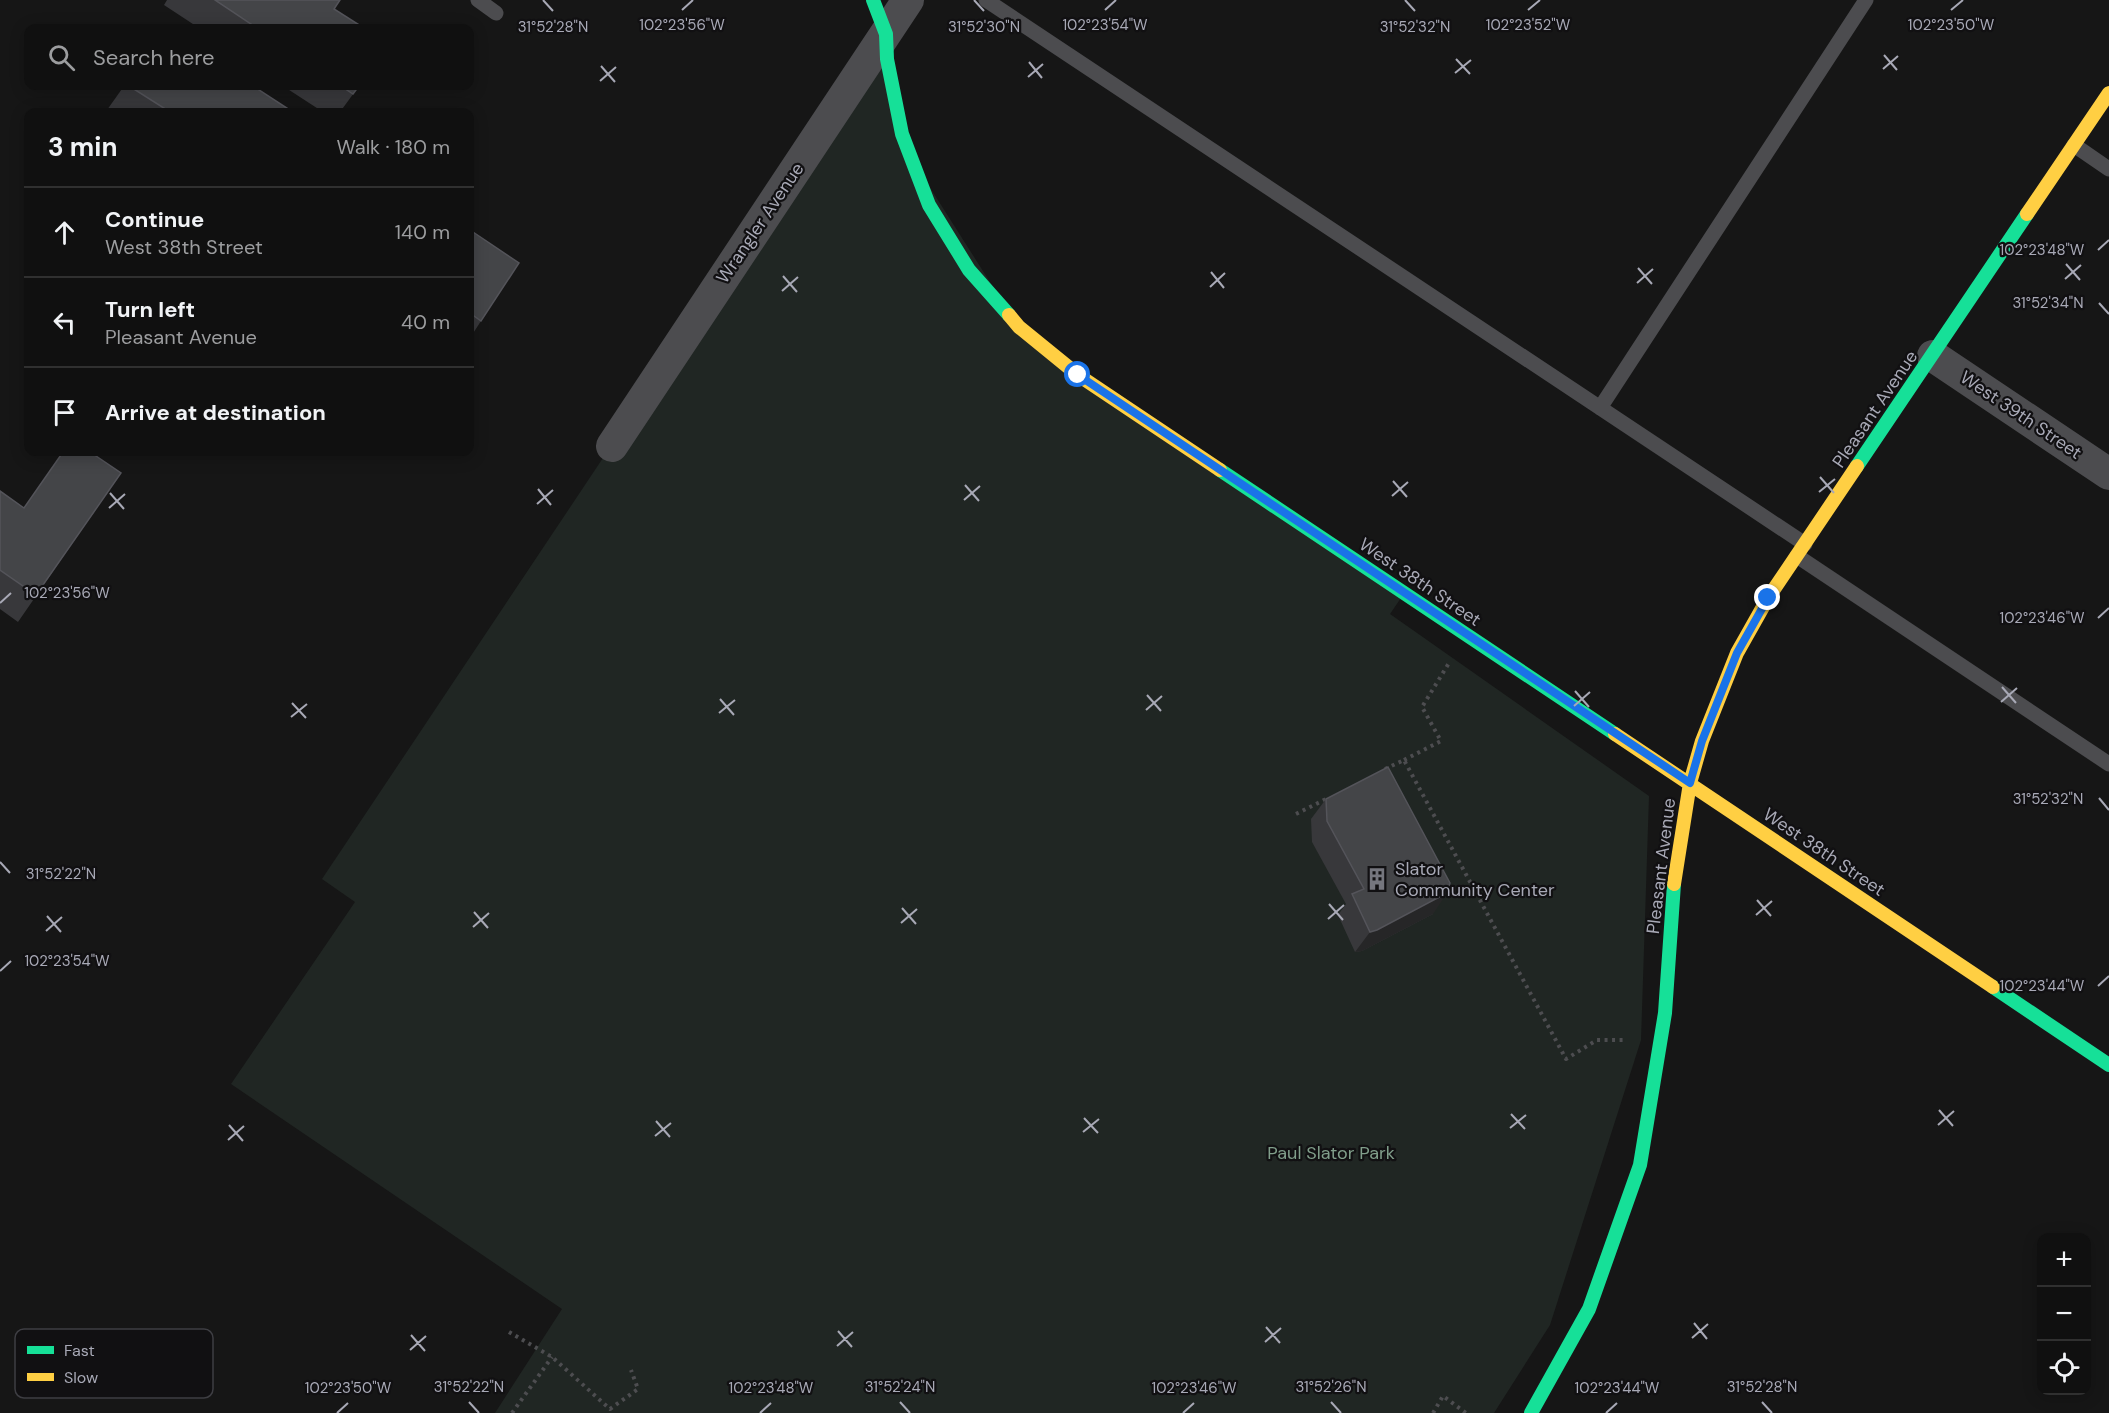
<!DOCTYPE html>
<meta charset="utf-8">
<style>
:root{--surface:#101010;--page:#191919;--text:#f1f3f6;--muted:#9c9d9f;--line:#303030}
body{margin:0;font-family:"DM Sans",sans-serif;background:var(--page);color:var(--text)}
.controls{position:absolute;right:18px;bottom:18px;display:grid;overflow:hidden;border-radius:12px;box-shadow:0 3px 15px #0003}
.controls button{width:54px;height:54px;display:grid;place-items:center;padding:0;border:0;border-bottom:2px solid var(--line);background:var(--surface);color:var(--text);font:30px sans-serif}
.stop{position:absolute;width:18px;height:18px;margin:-14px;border:4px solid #1a73e8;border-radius:50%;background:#fff}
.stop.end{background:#1a73e8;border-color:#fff;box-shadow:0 2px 6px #0008}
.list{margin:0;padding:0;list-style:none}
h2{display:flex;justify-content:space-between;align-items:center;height:78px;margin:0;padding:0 24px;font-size:26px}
h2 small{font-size:20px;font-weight:400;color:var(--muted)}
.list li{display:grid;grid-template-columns:39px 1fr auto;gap:18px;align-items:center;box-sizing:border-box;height:90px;padding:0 24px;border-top:2px solid var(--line)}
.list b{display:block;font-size:22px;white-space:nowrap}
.list p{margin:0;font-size:20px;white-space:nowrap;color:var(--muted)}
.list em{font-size:20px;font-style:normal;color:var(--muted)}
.icon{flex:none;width:33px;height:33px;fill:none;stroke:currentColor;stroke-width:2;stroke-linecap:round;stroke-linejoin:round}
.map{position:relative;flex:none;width:2109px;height:1413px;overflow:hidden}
.search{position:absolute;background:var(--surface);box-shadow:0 3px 15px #0003;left:24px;top:24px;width:450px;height:66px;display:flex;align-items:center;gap:15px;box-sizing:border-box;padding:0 21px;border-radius:12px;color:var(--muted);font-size:22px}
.panel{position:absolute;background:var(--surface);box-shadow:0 3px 15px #0003;left:24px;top:108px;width:450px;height:348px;border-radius:12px}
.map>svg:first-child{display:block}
</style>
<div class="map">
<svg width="2109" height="1413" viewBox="0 0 2109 1413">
<rect width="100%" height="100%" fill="#161616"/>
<path fill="#202623" d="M886 34 908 153 1016 323 1405 592 1390 614 1649 796 1641 1040 1550 1325 1494 1413H495L562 1309 231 1084 355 902 322 879Z"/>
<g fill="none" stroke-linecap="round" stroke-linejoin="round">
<path stroke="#4d4d50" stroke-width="4" stroke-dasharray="3 4.5" stroke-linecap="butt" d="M1404 760 1441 741 1422 707 1449 663
M1385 769 1404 760 1566 1059 1597 1040H1627
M1296 814 1328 798
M509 1332 552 1357 610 1409 638 1389 631 1370
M512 1413 552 1357
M1433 1413 1443 1396 1466 1413"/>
<path stroke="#4c4c4f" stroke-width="15" d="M478 0 496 13
M986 0 1805 544
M2074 145 2109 169
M1600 408 1866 0
M1797 556 2109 764"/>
<path stroke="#4c4c4f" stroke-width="32" d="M1933 356 2109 474
M612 446 908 0"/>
<path stroke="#16e098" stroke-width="14" d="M873 0 886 34 887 59 902 134 929 205 969 270 1009 315
M1857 466 2027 214
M1220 470 1615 734
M1993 987 2109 1065
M1531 1413 1589 1309 1640 1165 1665 1013 1674 884"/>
<path stroke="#ffcf43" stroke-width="14" d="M2027 214 2109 93
M1009 315 1019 327 1078 375 1220 470
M1615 734 1993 987
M1674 884 1690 783 1702 741 1737 653 1768 598 1857 466"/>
</g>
<path fill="#38383b" d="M167 0H340L334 9 364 28H199L164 5Z
M124 86H253L293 112H111L107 110Z
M283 86H359L340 112H323Z
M470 230 481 321 470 338Z
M121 473 18 622 0 609V491L24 508Z
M1326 799 1433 914 1362 951 1355 952 1338 915 1346 904 1312 842 1311 819Z"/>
<path fill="#262627" d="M1447 893 1433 914 1362 951 1355 952 1370 932Z"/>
<path fill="#444548" stroke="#54545a" stroke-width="1.5" d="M215 0H340L334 9 364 28H257Z
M129 86H253L293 112H170Z
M341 86H359L353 94Z
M470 230 519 263 481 321 470 313Z
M63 452H90L121 473 36 595 0 570V491L24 508Z
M1388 767 1450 883 1447 893 1377 930 1370 932 1352 894 1364 889 1327 821 1326 799Z"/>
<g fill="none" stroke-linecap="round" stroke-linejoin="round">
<path stroke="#1a73e8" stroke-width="8" d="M1078 375 1690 783 1702 741 1737 653 1768 598"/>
</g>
<path fill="none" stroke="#a8a9b6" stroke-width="2" d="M543 0 553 11M974 0 984 11M1405 0 1415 11M682 10 693 0M1105 10 1116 0M1528 10 1540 0M1951 10 1963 0M1884 55 1897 70M1456 59 1470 74M1029 62 1042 78M601 66 615 82M1883 69 1898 56M1455 73 1471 60M1028 77 1043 64M600 81 616 67M2098 250 2109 240M2066 264 2080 280M1638 268 1652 284M1211 272 1224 288M783 276 797 292M2065 279 2081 265M1637 283 1653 269M1210 287 1225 273M782 291 798 277M2099 303 2109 314M1820 477 1834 493M1393 481 1407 497M965 485 979 501M538 489 551 505M1819 492 1835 479M110 493 124 509M1392 496 1408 482M964 500 980 486M537 504 553 490M109 508 125 494M0 603 11 593M2098 618 2109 608M2002 687 2016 703M1575 691 1589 707M1147 695 1161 711M720 699 734 715M2001 702 2017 688M292 703 306 718M1574 706 1590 692M1146 710 1162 696M719 713 735 700M291 717 307 704M2099 798 2109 810M0 862 10 873M1757 900 1771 916M1329 904 1343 920M902 908 916 924M474 912 488 928M1756 915 1772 901M47 916 61 932M1328 919 1344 905M901 923 917 909M473 927 489 913M46 931 62 917M0 971 11 961M2098 986 2109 976M1939 1110 1953 1126M1511 1114 1525 1129M1084 1118 1098 1133M656 1121 670 1137M229 1125 243 1141M1938 1125 1954 1111M1510 1128 1526 1115M1083 1132 1099 1119M655 1136 671 1123M228 1140 244 1126M1694 1323 1707 1339M1266 1327 1280 1343M838 1331 852 1347M411 1335 425 1351M1692 1338 1708 1324M1265 1342 1281 1328M837 1346 853 1332M410 1350 426 1336M469 1402 479 1413M900 1402 910 1413M1331 1402 1341 1413M1762 1402 1772 1413M337 1413 348 1403M760 1413 771 1403M1183 1413 1194 1403M1606 1413 1617 1403"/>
<defs>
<g id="building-bare" transform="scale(1.8)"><path d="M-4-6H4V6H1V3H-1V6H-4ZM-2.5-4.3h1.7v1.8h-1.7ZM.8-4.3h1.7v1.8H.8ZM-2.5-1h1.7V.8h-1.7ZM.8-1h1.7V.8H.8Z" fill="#75767e" stroke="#111012" stroke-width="2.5" paint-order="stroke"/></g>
</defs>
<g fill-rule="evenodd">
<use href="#building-bare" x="1377" y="879"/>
</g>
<g text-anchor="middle" stroke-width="4.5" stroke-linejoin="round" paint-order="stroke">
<g font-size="18" fill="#a8a9b6" stroke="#111012">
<text transform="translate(760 223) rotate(-56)" y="6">Wrangler Avenue</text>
<text transform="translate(1875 409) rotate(-56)" y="6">Pleasant Avenue</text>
<text transform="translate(2021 415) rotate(34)" y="6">West 39th Street</text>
<text transform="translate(1420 582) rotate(34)" y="6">West 38th Street</text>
<text transform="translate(1824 852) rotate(34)" y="6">West 38th Street</text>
<text transform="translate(1661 866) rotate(-83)" y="6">Pleasant Avenue</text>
</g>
<g font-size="18" fill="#a8a9b6" stroke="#111012" text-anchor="start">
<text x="1395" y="875">Slator<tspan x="1395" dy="21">Community Center</tspan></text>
</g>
<g font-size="18" fill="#819f8b" stroke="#111012">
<text x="1331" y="1159">Paul Slator Park</text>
</g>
</g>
<rect x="15" y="1329" width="198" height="69" rx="9" fill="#111012" stroke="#3e3e43" stroke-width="1.5"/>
<rect x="27" y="1346" width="27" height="8" fill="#16e098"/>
<rect x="27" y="1373" width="27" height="8" fill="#ffcf43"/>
<g font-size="16" fill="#a8a9b6">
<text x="64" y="1356">Fast</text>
<text x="64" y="1383">Slow</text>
</g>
<g font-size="15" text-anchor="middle" fill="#a8a9b6" stroke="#111012" stroke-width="4.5" stroke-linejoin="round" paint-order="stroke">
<text x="682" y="30">102°23'56"W</text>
<text x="1105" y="30">102°23'54"W</text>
<text x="1528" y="30">102°23'52"W</text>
<text x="1951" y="30">102°23'50"W</text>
<text x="553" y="32">31°52'28"N</text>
<text x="984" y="32">31°52'30"N</text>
<text x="1415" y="32">31°52'32"N</text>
<text x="2042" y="255">102°23'48"W</text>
<text x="2048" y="308">31°52'34"N</text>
<text x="67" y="598">102°23'56"W</text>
<text x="2042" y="623">102°23'46"W</text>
<text x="2048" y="804">31°52'32"N</text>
<text x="61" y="879">31°52'22"N</text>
<text x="67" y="966">102°23'54"W</text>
<text x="2042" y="991">102°23'44"W</text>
<text x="469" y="1392">31°52'22"N</text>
<text x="900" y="1392">31°52'24"N</text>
<text x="1331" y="1392">31°52'26"N</text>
<text x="1762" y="1392">31°52'28"N</text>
<text x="348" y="1393">102°23'50"W</text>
<text x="771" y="1393">102°23'48"W</text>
<text x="1194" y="1393">102°23'46"W</text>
<text x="1617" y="1393">102°23'44"W</text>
</g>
</svg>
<div class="controls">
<button>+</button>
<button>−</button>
<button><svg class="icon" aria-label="locate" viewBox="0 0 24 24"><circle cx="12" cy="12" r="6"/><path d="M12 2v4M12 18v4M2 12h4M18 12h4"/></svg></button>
</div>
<div class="stop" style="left:1078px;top:375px"></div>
<div class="stop end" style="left:1768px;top:598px"></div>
<div class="search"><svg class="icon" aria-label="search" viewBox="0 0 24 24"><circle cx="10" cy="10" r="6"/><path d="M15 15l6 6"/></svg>Search here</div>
<section class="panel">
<h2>3 min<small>Walk · 180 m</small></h2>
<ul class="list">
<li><svg class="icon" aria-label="ahead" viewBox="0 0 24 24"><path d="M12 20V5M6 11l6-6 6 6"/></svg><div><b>Continue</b><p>West 38th Street</p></div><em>140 m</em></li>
<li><svg class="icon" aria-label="left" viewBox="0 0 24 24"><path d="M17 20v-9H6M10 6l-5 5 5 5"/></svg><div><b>Turn left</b><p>Pleasant Avenue</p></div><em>40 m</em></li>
<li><svg class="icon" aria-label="arrive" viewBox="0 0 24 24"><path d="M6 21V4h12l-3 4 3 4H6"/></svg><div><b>Arrive at destination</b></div></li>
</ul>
</section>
</div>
